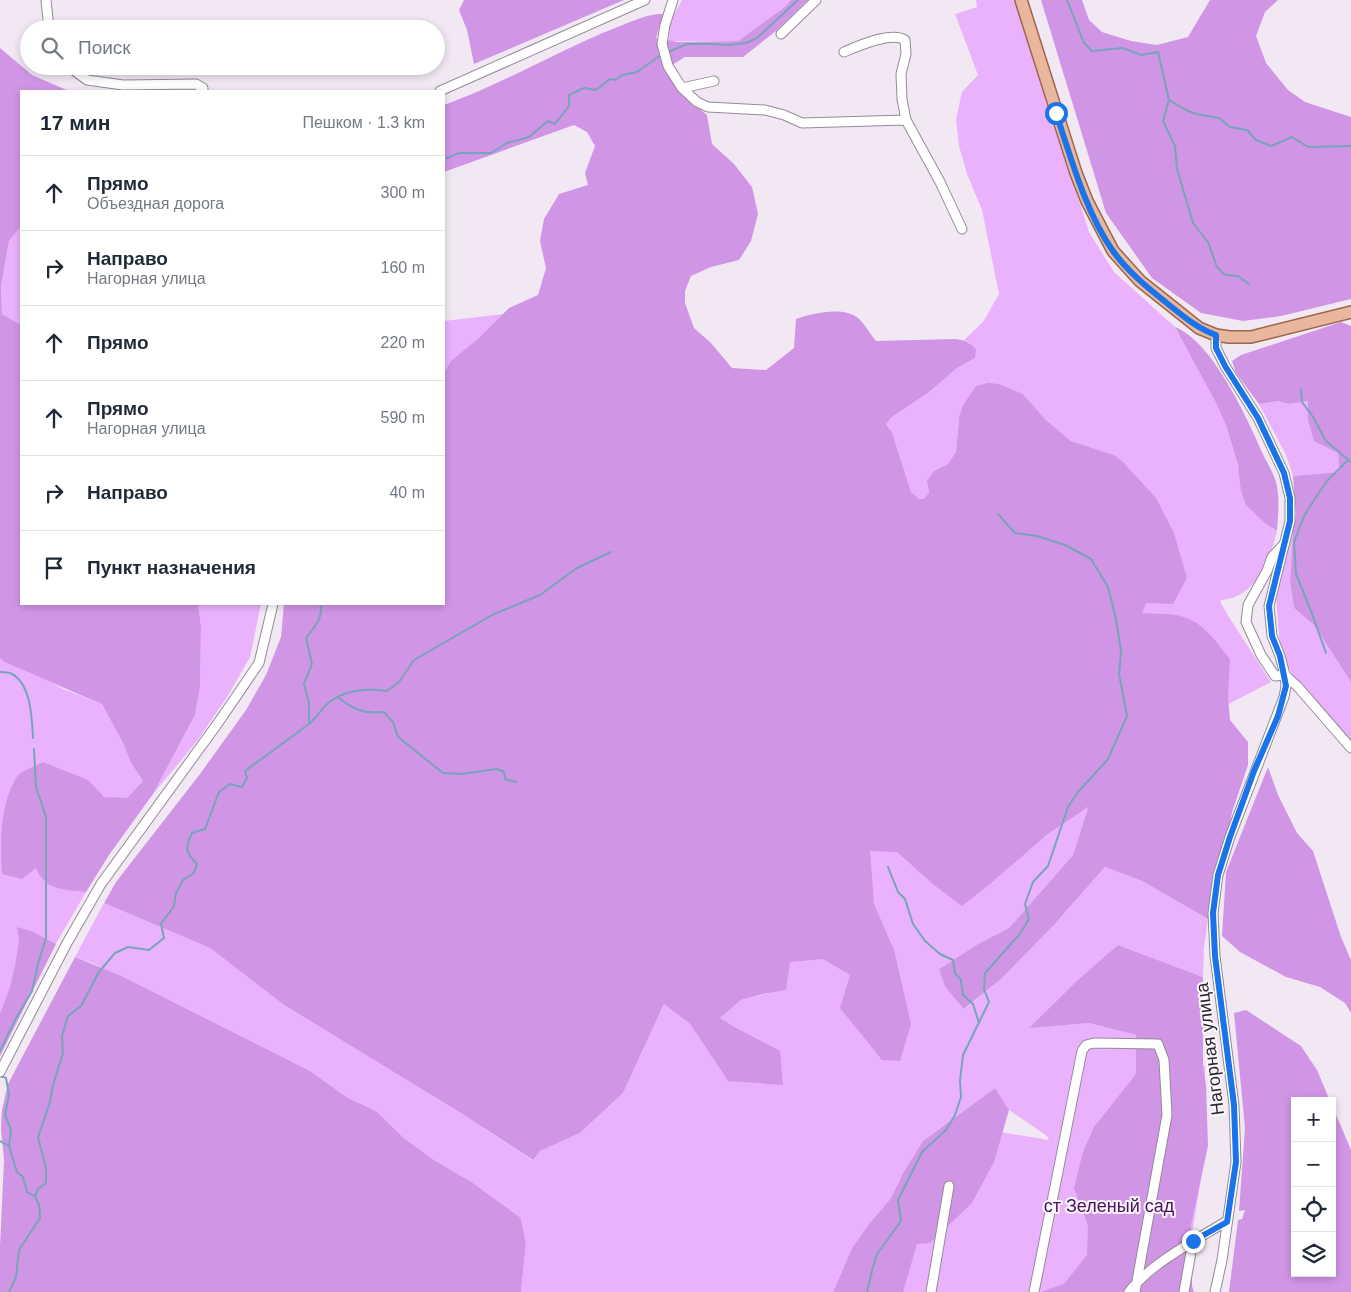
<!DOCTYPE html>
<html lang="ru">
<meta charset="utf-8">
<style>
:root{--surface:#fff;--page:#f6f6f7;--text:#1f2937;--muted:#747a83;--line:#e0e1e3}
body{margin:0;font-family:Helvetica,sans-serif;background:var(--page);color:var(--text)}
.controls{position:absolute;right:15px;bottom:15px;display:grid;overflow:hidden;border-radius:0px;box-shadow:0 2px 8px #0003}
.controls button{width:45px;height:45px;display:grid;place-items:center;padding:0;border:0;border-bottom:1px solid var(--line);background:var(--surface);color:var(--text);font:25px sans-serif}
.stop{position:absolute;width:15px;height:15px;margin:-11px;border:4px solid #1a73e8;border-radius:50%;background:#fff}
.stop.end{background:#1a73e8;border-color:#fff;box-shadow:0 1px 5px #0008}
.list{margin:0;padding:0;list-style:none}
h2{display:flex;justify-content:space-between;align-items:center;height:65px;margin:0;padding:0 20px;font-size:21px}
h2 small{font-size:16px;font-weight:400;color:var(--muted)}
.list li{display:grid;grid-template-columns:32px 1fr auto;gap:15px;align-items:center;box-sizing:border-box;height:75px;padding:0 20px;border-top:1px solid var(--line)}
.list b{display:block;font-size:19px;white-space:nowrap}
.list p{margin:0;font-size:16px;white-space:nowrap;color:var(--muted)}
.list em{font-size:16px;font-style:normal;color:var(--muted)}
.icon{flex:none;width:28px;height:28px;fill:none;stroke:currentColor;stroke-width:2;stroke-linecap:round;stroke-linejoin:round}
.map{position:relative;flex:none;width:1351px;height:1292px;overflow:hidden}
.search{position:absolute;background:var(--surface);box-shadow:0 2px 8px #0003;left:20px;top:20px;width:425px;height:55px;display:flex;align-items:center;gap:12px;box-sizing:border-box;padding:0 18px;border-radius:28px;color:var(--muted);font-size:19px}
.panel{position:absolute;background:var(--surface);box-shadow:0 2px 8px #0003;left:20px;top:90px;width:425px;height:515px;border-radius:0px}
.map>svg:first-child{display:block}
</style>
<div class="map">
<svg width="1351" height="1292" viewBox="0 0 1351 1292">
<rect width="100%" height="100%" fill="#f1e8f4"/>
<path fill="#eab2fc" d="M682 0H791L786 6 738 41H669L670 22Z
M976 0H1016L1089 232 1114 272 1175 327 1217 405 1227 428 1239 471 1273 529 1277 531C1271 555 1260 587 1235 597 1231 599 1224 599 1220 601L1227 614 1271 682 1148 746 1016 861 1048 834 1088 806 1073 855 1009 928 978 944 939 969 945 987 965 1009 1000 980 1053 926 1105 867 1142 881 1208 919 1204 948 1203 977 1118 945 1030 1027 1089 1023 1136 1035V1047H1156L1205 1066V1154L1183 1289 1186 1292H890L982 1129 1049 1140 1047 1136 1009 1110 995 1088 923 1141 903 1173 891 1198 869 1224 852 1248 833 1292H521L526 1243 521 1218 473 1183 434 1160 405 1139 376 1111 348 1098 310 1071 92 963 75 957 104 903 210 948 284 1005 464 1115 532 1160 540 1151 580 1133 623 1093 664 1004 690 1024 728 1081 738 1029 720 1018 741 1000 769 993 444 597V321L563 307 666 324 938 527 1114 455 1071 441 1045 419 1023 394 959 418 956 452 948 464 934 471 929 492 924 499H919L911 492 892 432 886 424 892 417 928 393 957 368 975 358 971 344 964 340 983 322 999 294 982 210 967 174 959 146 956 119 962 92 978 75 955 14 977 7Z
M21 226V325L2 314 1 287 9 241Z
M1278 401 1289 404 1308 401V420L1338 453 1339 472 1293 476 1286 455 1259 404Z
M1293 530 1290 581 1294 608 1314 625 1351 682V740L1294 677 1286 664 1280 648 1276 597Z
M198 604H261L250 657 229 694 197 741 153 794 195 715 200 688 201 626Z
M0 658 4 662 44 678 63 689 102 704 123 743 131 763 143 781 127 798 86 892 0 1039Z"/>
<path fill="#d195e5" d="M464 0H624L474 64 467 30 459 10Z
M791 0H808L776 31 743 57H685L664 70 685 97 707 115 712 144 734 164 752 187 758 214 751 241 739 260 711 267 691 276 685 291V303L694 328 711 343 732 368 766 370 794 348 796 319C812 313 844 306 858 318 865 324 870 334 876 341L955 339C965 340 970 342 976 350L975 358 957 368 928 393 892 417 886 424 892 432 911 492 919 499H924L929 492 927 481 934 471 948 464 956 452 959 418 963 405 976 386 988 383 999 384 1023 394 1045 419 1071 441 1114 455 1122 461 1156 498 1174 533 1187 578 1173 604 1146 603 1142 613C1155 614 1172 613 1184 617 1205 624 1217 643 1230 659L1228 697 1230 720 1248 742V765L1232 812 1224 857 1208 919 1142 881 1105 867 1053 926 1000 980 964 1009 945 987 939 969 978 944 1009 928 1073 855 1088 807 1048 834 991 883 962 906 934 885 897 852 870 851 874 904 894 950 911 1024 900 1061 882 1060 840 1008 850 975 823 959 790 962 786 990 763 994 741 1000 720 1018 738 1029 780 1051 783 1085 728 1081 690 1024 664 1004 623 1093 580 1133 540 1151 533 1160 464 1115 284 1005 210 948 104 903 116 882 200 774 246 710 266 675 281 637 284 604H444V373L451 361 479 338 509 308 538 295 546 268 540 241 544 219 559 194 588 185 585 173 595 146 587 132 574 125 444 172V105C503 84 557 51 615 28 631 22 646 14 663 14L656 38 678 42 738 41 786 6Z
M1041 0H1082L1089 20 1102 32 1131 41 1157 45 1188 37 1210 0H1278L1265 12 1256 36 1266 63 1288 90 1305 102 1351 117V299L1281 316 1243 321 1201 313 1152 278 1106 213Z
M0 48 32 75 69 91H21V226L9 241 1 287 2 314 21 325V604H198L201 626 200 688 195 715 153 794 109 855 86 892C64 889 45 891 36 868L22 879 2 874C0 841 0 802 18 775 24 770 36 766 43 762L88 780 104 797 127 798 143 781 131 763 123 743 102 704C69 691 37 675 4 662L0 658Z
M1341 322 1351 326V682L1314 625 1294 608 1290 581 1293 530 1296 515 1293 476 1339 472 1338 453 1314 441 1308 420V401L1289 404 1278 401 1259 404 1236 373 1232 361 1241 355Z
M1175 327C1213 342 1247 418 1263 454 1267 463 1273 472 1276 482 1280 497 1278 516 1277 531L1265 523 1246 505 1241 491 1238 466 1227 428 1217 405Z
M1268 767 1278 795 1297 833 1313 851 1341 937 1351 960V1013L1345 1003 1320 987 1286 977 1240 952 1222 936 1226 872Z
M17 927 31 931 56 944 0 1056V1014L10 987 15 966 19 940Z
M1118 945 1203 977V1067L1206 1085 1208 1146 1191 1225 1192 1286 1194 1292H1041L1064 1284 1087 1255 1088 1226 1074 1188 1083 1152 1094 1127 1136 1074V1035L1089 1023 1029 1028 1077 981Z
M75 957 119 975 310 1071 348 1098 376 1111 405 1139 434 1160 473 1183 521 1218 526 1243 521 1292H0V1246L4 1160 1 1129 2 1110 8 1084Z
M1246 1010 1301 1046 1317 1070 1330 1101H1295V1273H1332V1105L1351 1150V1292H1229L1238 1220 1242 1219 1245 1210 1239 1211 1245 1128 1234 1013Z
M995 1088 1009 1110 994 1162 972 1203 930 1243 917 1244 903 1292H833L852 1248 869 1224 891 1198 903 1173 923 1141Z"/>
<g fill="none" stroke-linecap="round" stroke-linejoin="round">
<path stroke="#77a4b9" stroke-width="2" d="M1067 0 1084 43 1092 51 1123 48 1141 55 1158 52 1169 100 1163 121 1175 146 1177 169 1193 223 1208 242 1217 267 1225 275 1238 276 1249 284
M668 52 687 44H711L728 45 746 43 757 38 798 0
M1169 100 1186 110 1196 114 1219 118 1230 127 1247 130 1256 140 1271 146 1292 137 1308 147 1351 146
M444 159 459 153H491L507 143 529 137 548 121 555 124 569 106V95L584 88 596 90 610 79 616 80 622 75 637 72 661 55
M1301 389 1302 402 1313 417 1326 441 1351 462
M1326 653 1311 611 1296 574 1294 542 1304 516 1316 497 1327 481 1348 460
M0 672C4 672 9 672 12 674 31 684 32 719 33 738
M339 698C354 710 364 714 384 712L393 722 398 737 443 773 461 774 497 769 504 772 505 779 516 782
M309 724V703L304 684 312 664 306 638C314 628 324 617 320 604
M888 867 898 892 905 899 913 924 925 941 940 954 953 960 955 973 961 980 963 995 973 1004 979 1023
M0 1051 15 1020 32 991 38 964 46 938V817L36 787 34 749
M0 1076 6 1078 9 1095 5 1115 11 1130 9 1146 17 1172 23 1177 27 1192 34 1196
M0 1141 9 1146
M9 1292 16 1277 19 1250 40 1218 39 1205 35 1196 38 1189 46 1183V1168L38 1137 50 1102 53 1085 63 1053 62 1036 68 1016 81 1006 99 972 115 953 128 947 149 950 164 938 161 924 174 906 176 893 183 880 194 873 197 864C185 852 185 848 192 833L205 829 219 792 230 784 242 787 247 778 245 771 309 724C316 718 321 710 327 704 344 689 367 688 387 691L399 682 414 660 492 615 540 595 577 568 611 552
M867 1292 872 1271 877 1254 901 1221 898 1200 922 1152 946 1130 955 1115 961 1097 960 1081 963 1055 989 1002 984 989 985 973 1019 935 1029 919 1025 904 1033 882 1048 866 1068 807 1078 792 1108 759 1127 716 1119 674 1121 651 1116 619 1108 587 1091 559 1065 545 1037 536 1015 533 998 514"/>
<g stroke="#938b96" stroke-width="11">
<path id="minor" d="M46 0 49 29
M673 0 665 25 662 44 668 66 682 88 697 102 708 107 765 110 784 115 802 123 906 120
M781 34 816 0
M844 52C858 46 891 31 905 40L906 54 901 74 902 99 906 120 940 182 962 229
M68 66 87 80 123 85 196 84 203 88V91
M682 88 714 81
M440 91 645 0
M1216 335V348L1225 366 1258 418 1284 473 1290 498V521L1269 606 1272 636 1280 656 1285 675 1298 687 1351 748
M0 1072 67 943 101 884 218 723 259 663 273 604
M931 1292 949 1186
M1034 1292 1082 1051 1086 1045 1094 1043 1158 1044 1164 1060 1167 1115 1135 1292
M1129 1292C1151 1263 1196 1240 1227 1221
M1184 1292 1193 1241
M1215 1292 1222 1260 1236 1162 1234 1105 1215 956 1213 913 1218 875 1230 837 1284 697 1286 686 1285 675 1275 676 1261 655 1246 622 1248 605 1267 571 1272 557 1285 543"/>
</g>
<g stroke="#9d654a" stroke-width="14">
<path id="major" d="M1021 0 1076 173 1087 201 1113 251 1140 281 1199 328 1216 335 1229 337H1251L1351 312"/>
</g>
<use href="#minor" stroke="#fff" stroke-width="9"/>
<use href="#major" stroke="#e9b79d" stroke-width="11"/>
</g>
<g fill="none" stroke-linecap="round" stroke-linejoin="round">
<path stroke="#1a73e8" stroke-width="6" d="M1056 113C1071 158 1086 213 1113 251 1128 272 1148 288 1168 304 1183 316 1198 329 1216 335V348L1225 366 1258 418 1284 473 1290 498V521L1269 606 1272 636 1280 656 1286 686 1278 716 1254 771 1230 837 1218 875 1213 913 1215 956 1234 1105 1236 1162 1227 1222 1193 1241"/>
</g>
<g text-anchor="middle" stroke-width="4" stroke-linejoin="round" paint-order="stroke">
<g font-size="18" fill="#2a272b" stroke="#fcf6fe">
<text transform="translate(1210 1049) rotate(-97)" y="6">Нагорная улица</text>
</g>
<g font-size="18" fill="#491159" stroke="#fcf6fe">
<text x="1109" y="1212">ст Зеленый сад</text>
</g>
</g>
</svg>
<div class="controls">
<button>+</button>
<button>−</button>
<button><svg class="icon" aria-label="locate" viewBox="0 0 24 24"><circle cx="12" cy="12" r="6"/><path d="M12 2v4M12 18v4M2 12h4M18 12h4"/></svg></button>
<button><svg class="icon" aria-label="layers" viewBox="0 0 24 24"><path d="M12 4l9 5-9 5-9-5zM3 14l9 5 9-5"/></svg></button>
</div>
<div class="stop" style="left:1056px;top:113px"></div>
<div class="stop end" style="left:1193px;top:1241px"></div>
<div class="search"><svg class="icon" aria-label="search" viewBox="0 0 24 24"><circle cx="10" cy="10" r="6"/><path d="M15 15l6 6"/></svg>Поиск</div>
<section class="panel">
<h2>17 мин<small>Пешком · 1.3 km</small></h2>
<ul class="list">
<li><svg class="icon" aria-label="ahead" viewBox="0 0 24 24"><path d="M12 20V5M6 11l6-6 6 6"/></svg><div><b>Прямо</b><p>Объездная дорога</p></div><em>300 m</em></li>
<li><svg class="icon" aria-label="right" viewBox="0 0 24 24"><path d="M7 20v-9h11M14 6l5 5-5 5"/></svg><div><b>Направо</b><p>Нагорная улица</p></div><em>160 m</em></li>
<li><svg class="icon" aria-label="ahead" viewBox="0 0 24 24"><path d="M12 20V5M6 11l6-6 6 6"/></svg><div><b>Прямо</b></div><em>220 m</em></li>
<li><svg class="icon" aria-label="ahead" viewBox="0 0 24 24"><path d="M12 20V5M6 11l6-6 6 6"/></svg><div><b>Прямо</b><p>Нагорная улица</p></div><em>590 m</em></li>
<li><svg class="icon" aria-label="right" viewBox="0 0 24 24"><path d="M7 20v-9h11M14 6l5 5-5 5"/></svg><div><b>Направо</b></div><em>40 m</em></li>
<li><svg class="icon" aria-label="arrive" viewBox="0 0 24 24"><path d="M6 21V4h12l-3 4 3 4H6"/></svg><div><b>Пункт назначения</b></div></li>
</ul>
</section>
</div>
